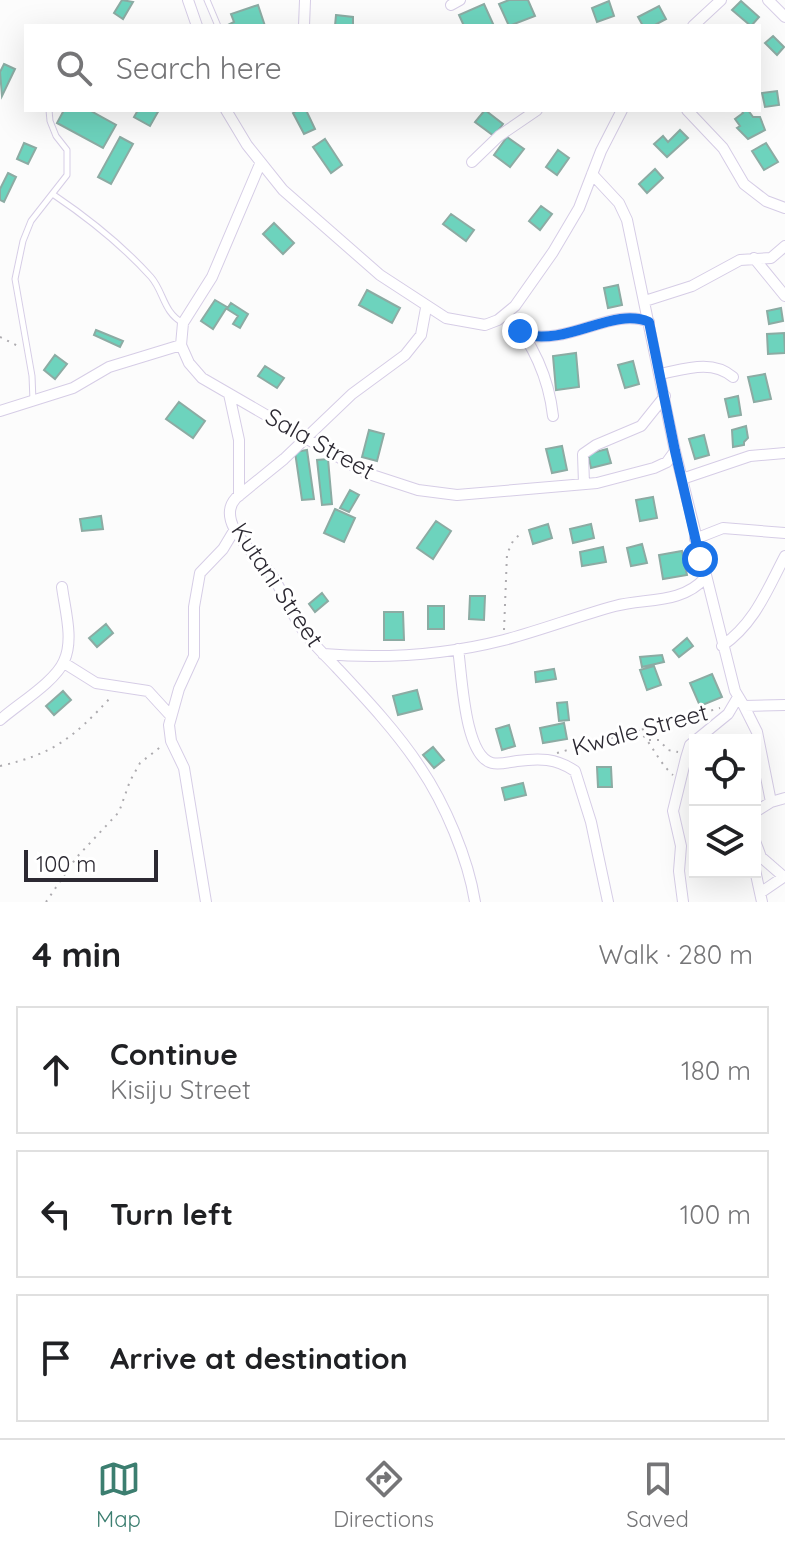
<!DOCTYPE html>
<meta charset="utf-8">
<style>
:root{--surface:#fff;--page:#f2f2f2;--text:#202124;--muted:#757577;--line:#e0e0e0;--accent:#3c7e70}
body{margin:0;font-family:Quicksand,sans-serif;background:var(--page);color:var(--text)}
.controls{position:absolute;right:24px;bottom:24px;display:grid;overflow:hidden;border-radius:0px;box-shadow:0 8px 32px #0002}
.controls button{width:72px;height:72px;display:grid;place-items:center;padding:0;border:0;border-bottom:2px solid var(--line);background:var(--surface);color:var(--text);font:40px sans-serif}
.scale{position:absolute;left:24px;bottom:20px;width:134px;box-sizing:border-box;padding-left:8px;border:4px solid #2c2932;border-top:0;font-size:22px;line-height:28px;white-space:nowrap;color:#2c2932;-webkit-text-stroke:6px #fff;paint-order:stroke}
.stop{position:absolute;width:24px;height:24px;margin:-18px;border:6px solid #1a73e8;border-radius:50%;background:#fff}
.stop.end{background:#1a73e8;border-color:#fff;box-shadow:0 2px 8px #0008}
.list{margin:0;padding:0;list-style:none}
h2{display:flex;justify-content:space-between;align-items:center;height:104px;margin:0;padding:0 32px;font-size:34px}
h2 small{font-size:26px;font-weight:400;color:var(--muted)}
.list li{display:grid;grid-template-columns:52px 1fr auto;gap:24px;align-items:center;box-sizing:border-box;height:128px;margin:0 16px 16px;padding:0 16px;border:2px solid var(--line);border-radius:0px}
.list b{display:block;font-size:30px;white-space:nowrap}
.list p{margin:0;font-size:26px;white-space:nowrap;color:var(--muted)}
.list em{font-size:26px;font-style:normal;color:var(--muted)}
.icon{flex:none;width:44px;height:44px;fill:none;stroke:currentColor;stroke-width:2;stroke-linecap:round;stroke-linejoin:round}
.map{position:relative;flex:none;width:785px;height:902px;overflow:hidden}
.search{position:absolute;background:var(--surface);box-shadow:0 8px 32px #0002;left:24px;right:24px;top:24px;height:88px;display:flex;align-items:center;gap:20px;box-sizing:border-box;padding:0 28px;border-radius:0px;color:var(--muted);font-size:30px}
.sheet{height:536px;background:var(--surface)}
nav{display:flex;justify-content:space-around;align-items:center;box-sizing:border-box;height:112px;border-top:2px solid var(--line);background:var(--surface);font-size:22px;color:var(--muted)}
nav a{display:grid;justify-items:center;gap:4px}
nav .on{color:var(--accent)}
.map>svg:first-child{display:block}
</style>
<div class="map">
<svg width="785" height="902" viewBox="0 0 785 902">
<rect width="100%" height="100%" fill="#fcfcfc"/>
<path fill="#6dd3bd" stroke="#8caba3" stroke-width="2" d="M122 0 133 2 123 19 114 13Z
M509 0H528L535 16 509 26 499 4Z
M609 1 614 16 597 22 592 8Z
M741 1 759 17 751 26 732 10Z
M484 4 494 26H464L459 15Z
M258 5 265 26H226L234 22 231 14Z
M659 6 666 19 653 26H643L638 17Z
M336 15 353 17V26H335Z
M773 36 784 47 777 55 765 43Z
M4 64 15 69 2 96 0 72Z
M777 91 779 105 765 107 762 93Z
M64 110H89L116 125 103 148 57 123Z
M138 110H159L150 126 134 117Z
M298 110H306L315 129 304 134 293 113Z
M485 110 503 124 494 136 475 122Z
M748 110 753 117H760L765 130 748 139 737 128 740 126 735 119 743 113 742 111Z
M680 130 688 138 667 157 654 144 663 136 668 142Z
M120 137 133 144 111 184 98 177Z
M507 137 524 149 510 167 494 155Z
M325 139 342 165 331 173 313 147Z
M24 143 36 148 28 164 17 159Z
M766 143 778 162 764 170 752 151Z
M558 150 569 158 557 175 546 167Z
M655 169 663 178 647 193 639 184Z
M8 173 16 177 4 202 0 200V189Z
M541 206 552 214 540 230 529 221Z
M451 214 474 230 466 241 443 224Z
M274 223 294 243 283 254 263 234Z
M618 285 622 305 608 308 604 288Z
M367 290 400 308 392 323 359 305Z
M215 300 227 307 213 329 201 321Z
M231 303 248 314 240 328 233 324 238 316 227 309Z
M781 308 783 321 769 324 767 311Z
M96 330 123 341 120 347 94 335Z
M784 333 785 353 768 354 767 334Z
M576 353 579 387 556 390 553 356Z
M55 355 67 364 55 379 44 370Z
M633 361 639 384 625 388 618 365Z
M265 366 284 378 277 388 258 376Z
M765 374 771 399 754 402 748 377Z
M738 396 741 415 729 417 725 399Z
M179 402 205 421 193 438 166 419Z
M746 426 748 438 744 442V445L733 447 732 430Z
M369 430 384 434 377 461 362 457Z
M704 435 709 455 695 459 689 439Z
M562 446 567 470 552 473 546 449Z
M607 449 611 463 591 468 588 454Z
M307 450 314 499 302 500 295 452Z
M328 459 332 504 322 505 317 460Z
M350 490 359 495 349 512 340 508Z
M653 497 657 518 640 521 636 500Z
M335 509 355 518 344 542 324 533Z
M101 516 103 529 82 531 80 519Z
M436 521 451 531 433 559 417 548Z
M548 524 552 538 533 544 529 530Z
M591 524 594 538 573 543 570 529Z
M642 544 647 563 631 566 627 548Z
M603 547 606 562 582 566 580 552Z
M682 551 687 575 663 579 659 555Z
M322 593 328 601 315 612 309 604Z
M470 596H485L484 620 469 619Z
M428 606H444V629H428Z
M384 612H403L404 640H384Z
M106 624 113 633 97 647 89 638Z
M687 638 693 646 679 657 673 650Z
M662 655 664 662 642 667 640 657Z
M654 666 661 685 647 690 640 670Z
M554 669 556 679 536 682 535 672Z
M712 674 722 697 700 706 690 683Z
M417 690 422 709 398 715 393 696Z
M63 691 71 700 54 715 46 706Z
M567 702 569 720 559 721 557 703Z
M564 723 567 739 543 743 540 728Z
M509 725 515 746 502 750 496 729Z
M433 747 444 760 434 768 423 755Z
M597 767H611L612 787H598Z
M523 783 526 795 505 800 502 788Z"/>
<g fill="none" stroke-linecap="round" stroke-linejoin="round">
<g stroke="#d6cde6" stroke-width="7">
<path id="lane" d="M207 0 218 26
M54 195C88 218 123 246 151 277 164 292 163 312 183 323
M33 401 32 376 15 279 23 241 31 221 67 175V150L56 136 50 121 49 110"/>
</g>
<g stroke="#d6cde6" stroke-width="12">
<path id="street" d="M188 0 197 26
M768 0 785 17
M451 5 460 0
M304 26 305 0
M693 26 721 0
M226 110 247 145 283 190 380 275 446 318 485 325 498 320 515 306 553 252 579 208 601 151 622 110
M687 110 723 148 744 184 766 201 785 208
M472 162 499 136 537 110
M260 164 212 277 183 323 181 345 189 363 202 378 366 473 418 490 457 495 597 483 654 468 667 462 675 451
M592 174 619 203 627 220 675 451 735 691 744 706 785 705
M754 258 785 296
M645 301 692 286 740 260 771 258 785 246
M426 308 421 335 405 355 352 394 284 459 236 498C214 522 257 555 271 574 285 594 292 618 308 637 317 648 328 658 337 668 366 699 397 732 420 767 445 804 468 858 475 902
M506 314C533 340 549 380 553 416
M522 334C568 347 612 306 649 322
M660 374C685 369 712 359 733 377
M229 394 239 440V496
M0 411 73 388 109 367 181 345
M682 479 750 456 785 453
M584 484 583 454 596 445 641 426 665 396
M695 539 723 528 785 533
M722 646C755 623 767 590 785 556
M458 649C462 674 464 756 492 763 500 765 509 762 517 761 539 758 556 758 575 771L591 822 608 902
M323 654C383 659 445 655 504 640 542 630 578 616 615 606 646 598 682 604 705 578
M64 663 96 683 148 691 170 715
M744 706 757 732 771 802
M0 720C18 704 55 682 64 661 74 640 65 610 62 587
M755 812 771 802 785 798
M755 841 761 857 784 877
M755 870 762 902
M760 893 785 876
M206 902 184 768 171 741 169 725 179 689 194 656V607L200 573 223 549 235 529
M683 902 679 871 681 846 673 811 686 758 690 745 728 714 738 697"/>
</g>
<path stroke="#adabaf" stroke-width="2" stroke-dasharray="2 6" stroke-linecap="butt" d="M0 337 20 347
M504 630 507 554 513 541 521 533
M638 730C652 743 658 762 673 775
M649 740H659L668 750 678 752
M557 753 720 708
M0 766C54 754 74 737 111 697
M46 902 76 858 119 812 130 781 140 763 163 745"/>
<use href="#lane" stroke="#fff" stroke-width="5"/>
<use href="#street" stroke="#fff" stroke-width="10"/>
</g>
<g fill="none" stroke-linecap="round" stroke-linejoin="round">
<path stroke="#1a73e8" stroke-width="10" d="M520 331 522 334C568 347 613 306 649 322L675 451 700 559"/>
</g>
<g text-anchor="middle" stroke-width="6" stroke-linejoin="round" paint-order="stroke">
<g font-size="24" fill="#2c2932" stroke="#fff">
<text transform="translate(320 444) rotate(29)" y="8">Sala Street</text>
<text transform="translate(277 585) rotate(56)" y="8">Kutani Street</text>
<text transform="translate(640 730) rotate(-15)" y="8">Kwale Street</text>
</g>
</g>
</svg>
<div class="controls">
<button><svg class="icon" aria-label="locate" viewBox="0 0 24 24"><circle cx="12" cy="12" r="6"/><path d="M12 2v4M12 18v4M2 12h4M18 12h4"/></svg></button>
<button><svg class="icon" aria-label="layers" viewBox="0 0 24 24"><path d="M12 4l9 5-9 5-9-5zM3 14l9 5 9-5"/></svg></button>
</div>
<div class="scale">100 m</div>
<div class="stop" style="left:700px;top:559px"></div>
<div class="stop end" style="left:520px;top:331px"></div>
<div class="search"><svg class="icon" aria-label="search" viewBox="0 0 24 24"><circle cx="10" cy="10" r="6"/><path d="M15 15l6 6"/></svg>Search here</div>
</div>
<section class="sheet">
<h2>4 min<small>Walk · 280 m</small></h2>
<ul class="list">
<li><svg class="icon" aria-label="ahead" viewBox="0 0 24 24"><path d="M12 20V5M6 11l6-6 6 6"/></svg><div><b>Continue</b><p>Kisiju Street</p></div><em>180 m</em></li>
<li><svg class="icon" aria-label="left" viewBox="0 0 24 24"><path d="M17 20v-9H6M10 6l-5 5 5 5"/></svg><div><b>Turn left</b></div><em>100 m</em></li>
<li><svg class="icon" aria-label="arrive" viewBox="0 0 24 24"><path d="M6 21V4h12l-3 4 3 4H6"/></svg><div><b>Arrive at destination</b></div></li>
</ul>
</section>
<nav>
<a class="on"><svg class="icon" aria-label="map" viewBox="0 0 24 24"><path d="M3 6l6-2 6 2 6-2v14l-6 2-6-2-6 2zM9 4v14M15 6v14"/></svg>Map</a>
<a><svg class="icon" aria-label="directions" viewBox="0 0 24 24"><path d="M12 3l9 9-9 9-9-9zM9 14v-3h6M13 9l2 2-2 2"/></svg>Directions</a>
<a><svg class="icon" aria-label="saved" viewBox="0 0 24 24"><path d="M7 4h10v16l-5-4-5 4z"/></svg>Saved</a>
</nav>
